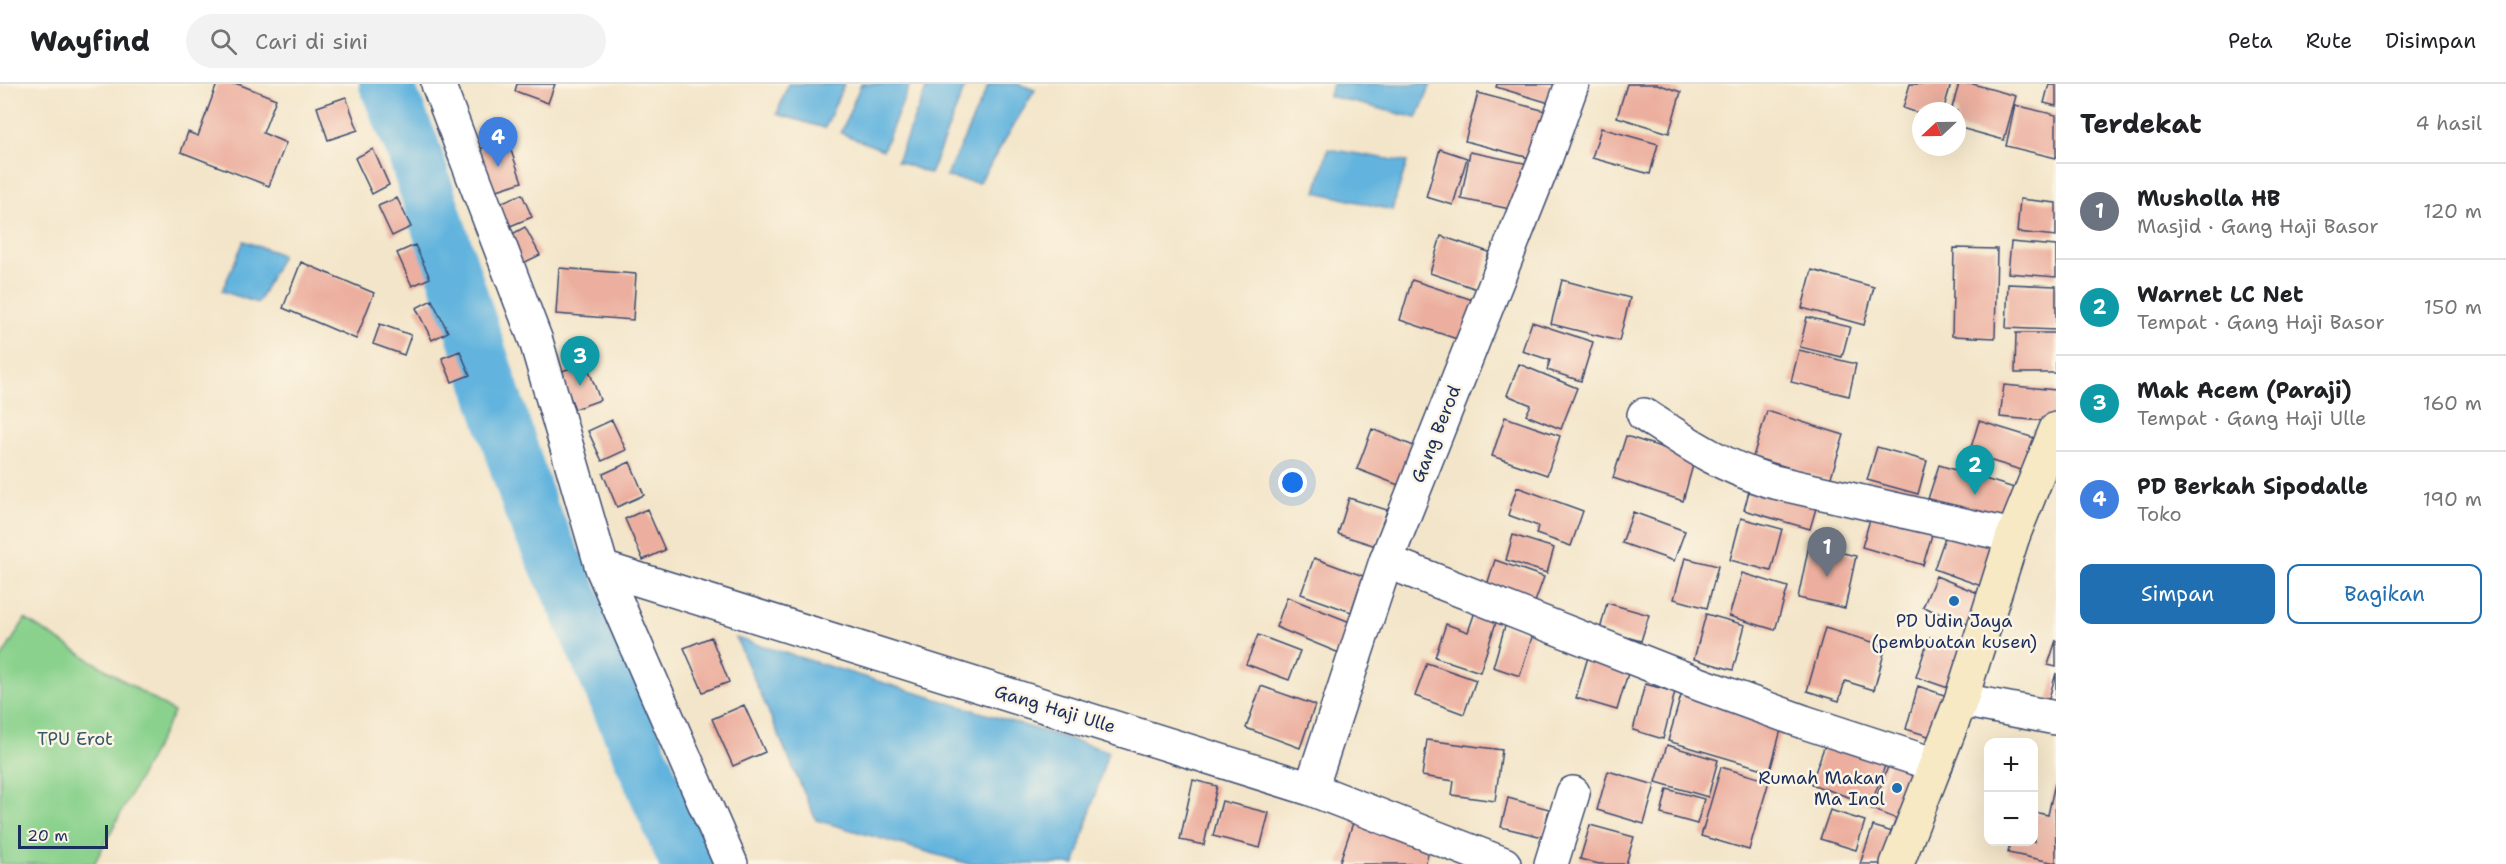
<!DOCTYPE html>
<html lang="id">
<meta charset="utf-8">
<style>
:root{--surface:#fff;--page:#f2f2f2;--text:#202124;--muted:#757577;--line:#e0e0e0;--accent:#1f6fb2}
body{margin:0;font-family:"Shantell Sans",sans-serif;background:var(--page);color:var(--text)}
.controls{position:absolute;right:18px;bottom:18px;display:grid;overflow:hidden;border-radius:12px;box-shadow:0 6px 24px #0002}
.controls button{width:54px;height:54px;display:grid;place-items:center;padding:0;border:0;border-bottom:2px solid var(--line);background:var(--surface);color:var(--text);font:30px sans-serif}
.compass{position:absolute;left:1912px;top:18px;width:54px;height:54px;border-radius:50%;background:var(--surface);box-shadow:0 6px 24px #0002;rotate:248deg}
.scale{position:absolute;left:18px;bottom:15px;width:90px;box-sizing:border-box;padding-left:6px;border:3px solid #1b2f5e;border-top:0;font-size:16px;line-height:21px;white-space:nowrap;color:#1b2f5e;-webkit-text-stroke:4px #fcf5e5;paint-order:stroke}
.you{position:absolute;left:1293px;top:399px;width:21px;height:21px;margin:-15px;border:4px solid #fff;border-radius:50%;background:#1a73e8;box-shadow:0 0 0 9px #1a73e833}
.badge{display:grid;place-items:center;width:39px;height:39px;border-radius:50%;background:var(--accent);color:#fff;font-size:20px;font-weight:700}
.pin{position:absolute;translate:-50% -50px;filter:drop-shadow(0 2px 3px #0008)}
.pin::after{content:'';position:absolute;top:32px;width:21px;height:18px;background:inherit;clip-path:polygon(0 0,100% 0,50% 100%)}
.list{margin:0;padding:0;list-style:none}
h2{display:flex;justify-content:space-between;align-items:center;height:78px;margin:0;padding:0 24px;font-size:26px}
h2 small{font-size:20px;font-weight:400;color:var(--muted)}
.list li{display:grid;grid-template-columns:39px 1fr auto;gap:18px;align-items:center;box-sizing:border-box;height:96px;padding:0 24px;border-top:2px solid var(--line)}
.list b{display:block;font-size:22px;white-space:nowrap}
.list p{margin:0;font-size:20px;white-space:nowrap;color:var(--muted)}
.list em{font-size:20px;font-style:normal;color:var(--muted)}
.actions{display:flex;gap:12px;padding:18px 24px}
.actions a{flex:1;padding:14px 0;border:2px solid var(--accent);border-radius:12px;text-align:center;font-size:21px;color:var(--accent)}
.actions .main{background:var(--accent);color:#fff}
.icon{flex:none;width:33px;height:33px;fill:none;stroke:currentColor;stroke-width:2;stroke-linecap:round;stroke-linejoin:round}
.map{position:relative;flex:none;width:2056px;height:780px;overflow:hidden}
header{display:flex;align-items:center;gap:36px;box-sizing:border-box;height:84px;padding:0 30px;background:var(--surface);border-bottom:2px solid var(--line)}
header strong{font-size:28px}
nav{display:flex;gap:33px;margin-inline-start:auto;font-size:21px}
.search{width:420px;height:54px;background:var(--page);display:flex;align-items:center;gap:15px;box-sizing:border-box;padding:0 21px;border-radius:33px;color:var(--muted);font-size:22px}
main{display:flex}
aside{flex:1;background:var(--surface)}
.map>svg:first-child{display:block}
</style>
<header>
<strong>Wayfind</strong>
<div class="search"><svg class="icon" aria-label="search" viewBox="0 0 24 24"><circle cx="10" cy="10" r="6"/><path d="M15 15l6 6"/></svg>Cari di sini</div>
<nav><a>Peta</a><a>Rute</a><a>Disimpan</a></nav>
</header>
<main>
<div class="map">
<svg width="2056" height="780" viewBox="0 0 2056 780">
<rect width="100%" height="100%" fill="#fcf5e5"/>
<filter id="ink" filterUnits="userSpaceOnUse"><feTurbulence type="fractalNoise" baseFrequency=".0167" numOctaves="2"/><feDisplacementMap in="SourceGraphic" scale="12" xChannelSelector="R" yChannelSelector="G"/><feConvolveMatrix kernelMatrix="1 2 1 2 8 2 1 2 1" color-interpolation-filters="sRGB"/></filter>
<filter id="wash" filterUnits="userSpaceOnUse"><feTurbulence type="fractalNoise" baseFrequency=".008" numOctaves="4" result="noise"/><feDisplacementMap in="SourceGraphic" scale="24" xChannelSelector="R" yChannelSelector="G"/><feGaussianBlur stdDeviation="1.35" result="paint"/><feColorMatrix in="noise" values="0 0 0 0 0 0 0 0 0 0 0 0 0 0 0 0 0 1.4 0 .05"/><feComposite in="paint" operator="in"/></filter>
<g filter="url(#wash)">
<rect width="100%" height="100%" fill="#f3e5c9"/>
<path fill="#89d18c" stroke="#528075" stroke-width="1.5" d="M25 535 174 628 94 780H0V576Z"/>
<path fill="#62b4de" stroke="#3e729e" stroke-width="1.5" d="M788 0H844L825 44 777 30Z
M861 0H910L883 66 841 49Z
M928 0H966L930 90 897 77Z
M989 0H1018L1035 6 979 99 946 93Z
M1332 0H1431L1417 34 1329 12Z
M1328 65 1407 78 1392 126 1316 108Z
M244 157 282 171 258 219 222 207Z
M736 554 1108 667 1075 780H969L816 736Z"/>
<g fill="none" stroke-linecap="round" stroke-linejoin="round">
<path stroke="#62b4de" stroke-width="54" d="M386 0 412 62 531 426 574 518 687 780"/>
</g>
<g id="blocks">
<path fill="#ecaf9f" d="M217 0H238L276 15 263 49 286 59 269 102 181 68 188 48 198 52Z
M517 0H555L548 19 515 7Z
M1497 0H1562L1556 21 1496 3Z
M1627 0H1657L1681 8 1669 49 1617 33Z
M1910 0H1951L1943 27H1921V30L1903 24Z
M1959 0H1973L2016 12 2004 56 1957 43V27H1951Z
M2049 0H2056V22L2044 19Z
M1478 9 1553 29 1541 77 1465 57Z
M346 13 358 46 328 56 317 23Z
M2015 21 2056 31V74L2006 62Z
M1601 44 1658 60 1650 90 1592 74Z
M507 55 522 98 488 109 474 67Z
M373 65 389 101 372 110 355 74Z
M1440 65 1467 74 1453 121 1426 113Z
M1470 68 1529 80 1520 127 1461 115Z
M522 110 532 133 503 145 493 122Z
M397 114 411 143 392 152 378 122Z
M2020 115 2056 119V152L2017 148Z
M525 143 540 171 519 181 505 154Z
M1441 152 1489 168 1477 205 1430 189Z
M2011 158 2056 162V193L2008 189Z
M415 161 430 194 412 202 397 169Z
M1954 164 1997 165 1995 254 1952 252Z
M301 178 374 209 356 255 283 224Z
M559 184 636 190 633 236 556 230Z
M1812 186 1874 203 1864 241 1802 224Z
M1412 196 1479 218 1466 258 1400 236Z
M1562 196 1630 214 1619 257 1551 240Z
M2008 200 2056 202V246L2006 244Z
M432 216 448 248 432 256 416 224Z
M1807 233 1850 243 1842 273 1800 263Z
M1532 238 1593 258 1581 297 1547 286 1550 276 1522 267Z
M380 240 411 251 404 271 373 260Z
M2016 249H2056V289H2015Z
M1799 266 1856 280 1849 312 1791 298Z
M460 267 470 291 452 298 442 274Z
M586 278 600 316 575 325 560 288Z
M1519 280 1577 304 1561 345 1526 331 1531 321 1507 311Z
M2004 301 2056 306V338L2000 333Z
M1767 327 1844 351 1830 396 1753 373Z
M1505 333 1560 352 1547 391 1492 372Z
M612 336 626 366 602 377 588 347Z
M1979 337 2041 356 2031 389 1969 370Z
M1372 345 1416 363 1401 402 1357 385Z
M1626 352 1695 374 1683 417 1613 394Z
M1877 363 1927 377 1918 410 1867 396Z
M630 378 644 411 617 423 603 390Z
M1939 381 2021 406 2011 440 1928 415Z
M1752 396 1819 414 1810 445 1744 426Z
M1517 403 1583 427 1571 462 1536 450 1538 442 1508 431Z
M1349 414 1387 426 1376 462 1338 450Z
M647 425 665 466 643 476 625 435Z
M1873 425 1934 444 1923 481 1862 463Z
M1633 428 1685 447 1674 477 1622 459Z
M1741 434 1782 445 1771 487 1730 476Z
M1949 442 2000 460 1984 503 1934 485Z
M1513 451 1554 464 1547 489 1506 476Z
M1809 461 1856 472 1845 524 1798 514Z
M1314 474 1363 492 1351 528 1301 510Z
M1685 474 1718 482 1707 524 1674 515Z
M1495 476 1544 493 1535 518 1487 501Z
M1742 489 1788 503 1775 546 1729 532Z
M1936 492 1985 512 1972 542 1923 523Z
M1287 513 1350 538 1339 569 1276 543Z
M1607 519 1649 531 1641 557 1600 546Z
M1477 522 1499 529 1480 588 1435 573 1446 540 1468 548Z
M1706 530 1745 541 1733 586 1694 575Z
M1505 542 1533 550 1520 592 1493 583Z
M1825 544 1886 562 1874 606 1845 597 1839 617 1807 607Z
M1258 551 1300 567 1289 596 1246 580Z
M711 553 729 598 703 608 684 564Z
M1929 553 1967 566 1954 606 1916 593Z
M2056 556V583L2048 581Z
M1590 566 1631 579 1617 626 1576 614Z
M1427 579 1476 596 1464 630 1415 612Z
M2056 589V620L2048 618Z
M1645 600 1675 608 1663 655 1633 646Z
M1261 602 1315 621 1300 664 1246 644Z
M1918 602 1950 613 1938 655 1906 645Z
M1682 608 1783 638 1770 687 1668 657Z
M744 621 765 668 733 682 712 635Z
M1827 655 1887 676 1871 721 1811 700Z
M1427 656 1502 666 1495 717 1452 711 1454 697 1422 692Z
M1667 661 1718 676 1708 713 1656 698Z
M1892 672 1922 683 1902 737 1872 725Z
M1721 683 1769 697 1749 766 1701 752Z
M1608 687 1655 701 1644 740 1597 726Z
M1193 696 1217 702 1204 761 1180 756Z
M2055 699 2056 779 2008 769 2010 758H2034V728L2048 731Z
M1667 705 1704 715 1697 740 1661 730Z
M1508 714 1549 725 1543 753 1501 743Z
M1222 717 1269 729 1260 764 1213 752Z
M1830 726 1865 737 1856 766 1820 755Z
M1355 733 1432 758 1425 780H1339Z
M1590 741 1634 753 1626 780H1599L1580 775Z
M1873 742 1902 751 1892 780H1860Z"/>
</g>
</g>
<g filter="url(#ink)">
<use href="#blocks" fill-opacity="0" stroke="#3b4a6e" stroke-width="1.5"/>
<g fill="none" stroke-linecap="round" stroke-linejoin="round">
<g stroke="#3b4a6e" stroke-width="36">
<path id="street" d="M438 0 536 257 602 484 731 780
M1644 331C1689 360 1719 381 1770 397L2013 452
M1386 477 1699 600 1804 638 1936 681
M602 484 1311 705 1504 780
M1961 616 2056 634
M1311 705 1386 477 1546 73 1572 0
M1551 780 1573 709"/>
</g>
<g stroke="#3b4a6e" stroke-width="36">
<path id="secondary" d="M1897 780 1961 616 2013 452 2056 345"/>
</g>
<use href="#street" stroke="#fff" stroke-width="33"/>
<use href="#secondary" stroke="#f6e9c3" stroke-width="33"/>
</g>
</g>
<g fill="#1f6fb2" stroke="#fcf5e5" stroke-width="2">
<circle cx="1954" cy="517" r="6"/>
<circle cx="1897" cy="704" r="6"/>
</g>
<g text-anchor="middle" stroke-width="5" stroke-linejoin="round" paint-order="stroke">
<g font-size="18" fill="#1b2f5e" stroke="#fcf5e5">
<text transform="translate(1436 350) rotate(-68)" y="6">Gang Berod</text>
<text transform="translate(1055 625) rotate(17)" y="6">Gang Haji Ulle</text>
</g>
<g font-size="18" fill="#1b2f5e" stroke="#fcf5e5">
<text x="1954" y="543">PD Udin Jaya<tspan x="1954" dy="21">(pembuatan kusen)</tspan></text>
<text x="1885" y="700" text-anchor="end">Rumah Makan<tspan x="1885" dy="21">Ma Inol</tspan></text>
</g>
<g font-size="18" fill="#36586a" stroke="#fcf5e5">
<text x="75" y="661">TPU Erot</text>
</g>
</g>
</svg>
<div class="controls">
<button>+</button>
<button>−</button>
</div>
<svg class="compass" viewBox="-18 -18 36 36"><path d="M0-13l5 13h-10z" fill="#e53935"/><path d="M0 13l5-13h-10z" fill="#757577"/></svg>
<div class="scale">20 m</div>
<div class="you"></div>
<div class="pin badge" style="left:1827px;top:493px;background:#6b7280">1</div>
<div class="pin badge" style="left:1975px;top:411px;background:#0f9aa8">2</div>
<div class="pin badge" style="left:580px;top:302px;background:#0f9aa8">3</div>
<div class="pin badge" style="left:498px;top:83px;background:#3f7fe0">4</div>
</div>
<aside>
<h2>Terdekat<small>4 hasil</small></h2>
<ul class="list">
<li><span class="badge" style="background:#6b7280">1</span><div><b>Musholla HB</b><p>Masjid · Gang Haji Basor</p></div><em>120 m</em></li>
<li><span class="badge" style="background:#0f9aa8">2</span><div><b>Warnet LC Net</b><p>Tempat · Gang Haji Basor</p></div><em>150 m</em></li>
<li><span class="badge" style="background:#0f9aa8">3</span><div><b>Mak Acem (Paraji)</b><p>Tempat · Gang Haji Ulle</p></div><em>160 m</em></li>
<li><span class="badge" style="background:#3f7fe0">4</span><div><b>PD Berkah Sipodalle</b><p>Toko</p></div><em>190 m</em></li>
</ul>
<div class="actions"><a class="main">Simpan</a><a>Bagikan</a></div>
</aside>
</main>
